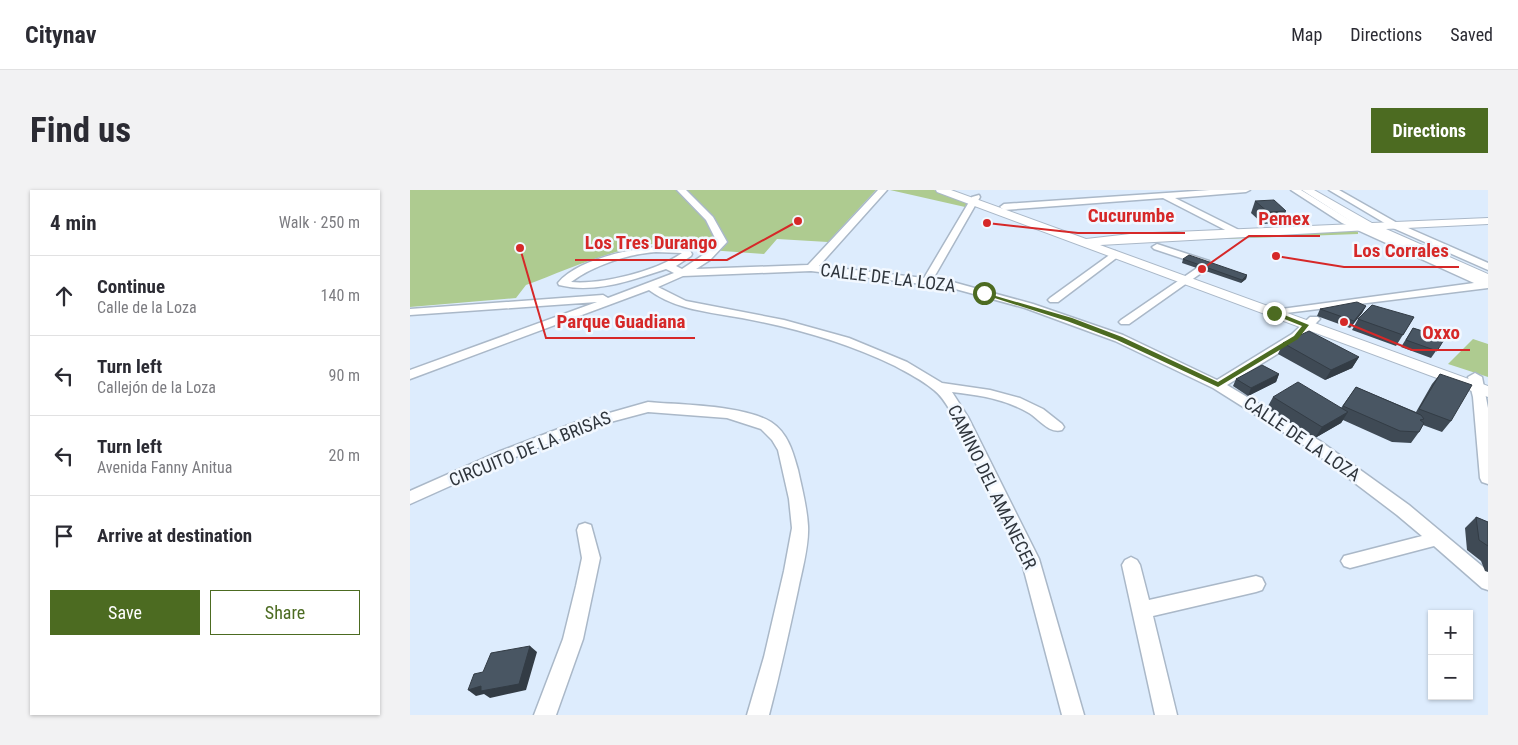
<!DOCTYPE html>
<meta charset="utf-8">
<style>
:root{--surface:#fff;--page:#f2f2f3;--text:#2b2b33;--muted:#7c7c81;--line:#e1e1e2;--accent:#4c6b21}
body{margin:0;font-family:"Roboto Condensed",sans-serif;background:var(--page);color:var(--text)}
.controls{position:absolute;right:15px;bottom:15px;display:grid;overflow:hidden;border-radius:0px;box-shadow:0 1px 4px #0004}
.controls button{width:45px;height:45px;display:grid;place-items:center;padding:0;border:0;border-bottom:1px solid var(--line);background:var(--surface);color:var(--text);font:25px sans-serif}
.stop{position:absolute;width:15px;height:15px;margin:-11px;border:4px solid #4c6b21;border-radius:50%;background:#fff}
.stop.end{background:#4c6b21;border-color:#fff;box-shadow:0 1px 5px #0008}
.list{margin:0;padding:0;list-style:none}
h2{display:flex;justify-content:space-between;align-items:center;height:65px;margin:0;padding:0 20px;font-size:21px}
h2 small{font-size:16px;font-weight:400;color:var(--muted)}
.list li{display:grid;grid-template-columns:32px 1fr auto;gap:15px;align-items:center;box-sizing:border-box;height:80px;padding:0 20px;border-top:1px solid var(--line)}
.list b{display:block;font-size:19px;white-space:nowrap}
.list p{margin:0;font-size:16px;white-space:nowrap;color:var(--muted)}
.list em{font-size:16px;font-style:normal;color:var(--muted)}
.actions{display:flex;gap:10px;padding:15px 20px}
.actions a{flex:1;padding:11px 0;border:1px solid var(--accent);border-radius:0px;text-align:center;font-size:18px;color:var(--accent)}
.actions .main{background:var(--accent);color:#fff}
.icon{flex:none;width:28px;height:28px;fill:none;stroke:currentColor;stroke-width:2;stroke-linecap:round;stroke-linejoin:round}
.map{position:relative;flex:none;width:1078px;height:525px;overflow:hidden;border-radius:0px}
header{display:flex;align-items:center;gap:30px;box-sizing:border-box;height:70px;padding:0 25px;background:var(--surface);border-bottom:1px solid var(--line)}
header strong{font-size:24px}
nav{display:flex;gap:28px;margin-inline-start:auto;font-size:18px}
.intro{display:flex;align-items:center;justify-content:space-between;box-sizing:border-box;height:120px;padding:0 30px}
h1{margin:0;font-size:35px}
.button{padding:12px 22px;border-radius:0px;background:var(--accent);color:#fff;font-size:18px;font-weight:700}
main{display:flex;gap:30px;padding:0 30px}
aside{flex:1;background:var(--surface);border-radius:0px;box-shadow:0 1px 4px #0004}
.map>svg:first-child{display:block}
</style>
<header>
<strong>Citynav</strong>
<nav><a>Map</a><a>Directions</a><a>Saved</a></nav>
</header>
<div class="intro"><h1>Find us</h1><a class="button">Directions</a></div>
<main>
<aside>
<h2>4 min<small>Walk · 250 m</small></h2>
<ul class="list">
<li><svg class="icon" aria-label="ahead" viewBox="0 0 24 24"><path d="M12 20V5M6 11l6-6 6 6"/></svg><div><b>Continue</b><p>Calle de la Loza</p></div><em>140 m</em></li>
<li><svg class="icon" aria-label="left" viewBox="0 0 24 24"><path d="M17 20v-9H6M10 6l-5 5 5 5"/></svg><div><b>Turn left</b><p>Callejón de la Loza</p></div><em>90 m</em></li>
<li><svg class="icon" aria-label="left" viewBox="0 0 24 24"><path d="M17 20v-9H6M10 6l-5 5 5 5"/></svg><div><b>Turn left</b><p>Avenida Fanny Anitua</p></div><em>20 m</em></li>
<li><svg class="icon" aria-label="arrive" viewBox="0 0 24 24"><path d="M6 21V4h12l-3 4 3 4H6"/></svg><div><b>Arrive at destination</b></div></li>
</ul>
<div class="actions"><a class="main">Save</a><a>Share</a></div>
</aside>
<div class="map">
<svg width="1078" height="525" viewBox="0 0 1078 525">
<rect width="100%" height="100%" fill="#ddecfd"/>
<path fill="#aecb90" d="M0 0H466L418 52 367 49 354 64 299 60 296 54C278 53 260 51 242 54 199 60 157 80 116 95L106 108 0 117Z
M480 0H524L558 11 555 17Z
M941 39 948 42V44L730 52Z
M1063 149 1078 154V187L1038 174Z"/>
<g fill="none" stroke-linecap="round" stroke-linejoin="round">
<g stroke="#aab8c8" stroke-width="3">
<path id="minor" d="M267 0H276L303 27 317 52 300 70 286 79 398 75 468 0H477L409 76 514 88 562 7 569 5 570 7 523 89 539 91 623 114 713 145 807 190 882 144 900 127H908L910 129 908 131 890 150 817 195 910 251 999 315 1078 381V400L1072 398 1024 356 940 378 934 376 931 371 934 366 1012 346 987 325 900 259 803 198 705 151 615 118 538 97 401 81 273 86 248 97 276 111 374 130 439 148 497 172 532 193 580 200 610 208 633 219 652 234 654 237 652 240C639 244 629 229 619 223 595 209 569 205 542 202L558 227 629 369 674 525H652L611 369 544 227C538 217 533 207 524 200 512 190 498 183 485 176 436 152 385 138 332 128 300 122 266 120 239 100L0 189V180L187 112 0 125V119L193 105 198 108 264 83 256 79C222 90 185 104 149 95L148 93C169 66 247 51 279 59L282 64 281 66 266 76 272 79 293 65 307 52 296 30ZM246 62 272 63C247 81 191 95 161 92 184 75 218 64 246 62Z
M800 0H840L836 2 765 8 831 41V45H825L753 8 594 20 590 17 594 14Z
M881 0H891L938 29 1078 91V98L860 125 858 123 860 121 864 120 1064 93 932 33Z
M919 0H929L989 34 1078 73V80L983 38Z
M747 54 799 71 800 73 795 76 744 59 742 57Z
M705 61 710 64 709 66 648 112H640L638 110 640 108Z
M790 76 795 79 794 81 719 134H711L709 132 711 130Z
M1065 183 1072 187 1078 218V294L1072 292 1070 288 1063 207 1058 187Z
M238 212C271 215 333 215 361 232 378 243 383 262 388 280 392 299 397 317 398 336 399 356 392 380 388 400 379 442 370 483 359 525H337L354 467 374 381 382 338 379 309 368 260 362 250 351 239 317 228 238 222 174 239 98 270 0 314V301L88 262 164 233Z
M175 333 181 335 190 368 173 449 146 525H124L153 449 166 396 172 368 167 340 169 335Z
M721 367 727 370 730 375 739 410 846 386 852 388 855 394 852 400 846 402 743 426 767 525H745L712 375 715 370Z"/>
</g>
<g stroke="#aab8c8" stroke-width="2">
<path id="major" d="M526 0H541L676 49 720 44 945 34 892 0H904L962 33 1078 28V34L976 39 1078 84V93L959 40 690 55 1078 196V207L527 2Z"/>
</g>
<use href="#minor" fill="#fff" fill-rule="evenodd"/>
<use href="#major" fill="#fff" fill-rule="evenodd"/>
</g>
<path fill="#3f4a55" d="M845 11 870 15V16L876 21 871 33 853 34 841 23Z
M773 69 837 85 836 89 831 93 772 73Z
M956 116 952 123 940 138 907 126 910 119Z
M1004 127 986 156 942 140 948 129Z
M1003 138 1035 148 1021 168 991 157Z
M873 153 949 167 942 178 915 190 868 164Z
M869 184 866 192 838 206 823 196 826 189Z
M1030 184 1041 231 1032 242 1013 235 1009 242 1001 253 982 252 933 230 931 233 905 248 857 218 863 207 931 218 946 197 1006 222 1022 194Z
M1066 327 1078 332V382L1075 381 1071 371 1057 360 1055 338Z"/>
<path fill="#333c45" d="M837 85 836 89 831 93 832 90Z
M956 116 952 123 940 138 944 131Z
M949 167 942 178 915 190 921 180Z
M869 184 866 192 838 206 841 198Z
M938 222 931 233 905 248 912 237Z
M120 456 127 462 116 500 80 508 74 504 66 506 58 500Z"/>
<path fill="#495663" stroke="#333c45" d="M864 10 876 21 858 22 845 11Z
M779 65 837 85 832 90 773 69Z
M947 112 956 116 944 131 910 119Z
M962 115 1004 127 993 145 948 129Z
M1003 138 1035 148 1027 161 996 150Z
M899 141 949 167 921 180 873 153Z
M852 175 869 184 841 198 826 189Z
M1030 184 1062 195 1041 231 1009 219Z
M888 192 938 222 912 237 863 207Z
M946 197 1011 225 1014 229 1010 230 1014 233 1009 242 990 241 933 216Z
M1066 327 1078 332V356L1069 350Z
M120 456 109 494 71 501V496L58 500 64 484 73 482 81 463Z"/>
<path fill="#4c6b21" d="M572 102 662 128 712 147 808 192 884 146 892 136 862 124V122H867L899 135 888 149 808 197 707 150 657 131 572 104Z"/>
<g text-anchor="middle" stroke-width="5" stroke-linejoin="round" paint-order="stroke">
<g font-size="18" fill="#30363d" stroke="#f2f8ff">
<text transform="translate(478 88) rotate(7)" y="6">CALLE DE LA LOZA</text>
<text transform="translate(892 249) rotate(34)" y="6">CALLE DE LA LOZA</text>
<text transform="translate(120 259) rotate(-22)" y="6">CIRCUITO DE LA BRISAS</text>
<text transform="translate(582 297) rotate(64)" y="6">CAMINO DEL AMANECER</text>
</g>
</g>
<path fill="none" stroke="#d62828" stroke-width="2" d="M577 33L668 43H775M792 79L839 46H910M388 31L317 70H165M866 66L934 77H1049M110 58L136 148H285M934 132L1002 160H1060"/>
<g fill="#d62828" stroke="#f2f8ff" stroke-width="2">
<circle cx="577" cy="33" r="5"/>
<circle cx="792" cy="79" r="5"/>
<circle cx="388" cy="31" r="5"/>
<circle cx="866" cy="66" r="5"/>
<circle cx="110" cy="58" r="5"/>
<circle cx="934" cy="132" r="5"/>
</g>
<g font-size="19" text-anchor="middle" font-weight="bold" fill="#d62828" stroke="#f2f8ff" stroke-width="5" stroke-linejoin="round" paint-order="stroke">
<text x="721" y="32">Cucurumbe</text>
<text x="874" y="35">Pemex</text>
<text x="241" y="59">Los Tres Durango</text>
<text x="991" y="67">Los Corrales</text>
<text x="211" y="138">Parque Guadiana</text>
<text x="1031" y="149">Oxxo</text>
</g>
</svg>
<div class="controls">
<button>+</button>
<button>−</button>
</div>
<div class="stop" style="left:574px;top:103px"></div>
<div class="stop end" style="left:864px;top:123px"></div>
</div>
</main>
